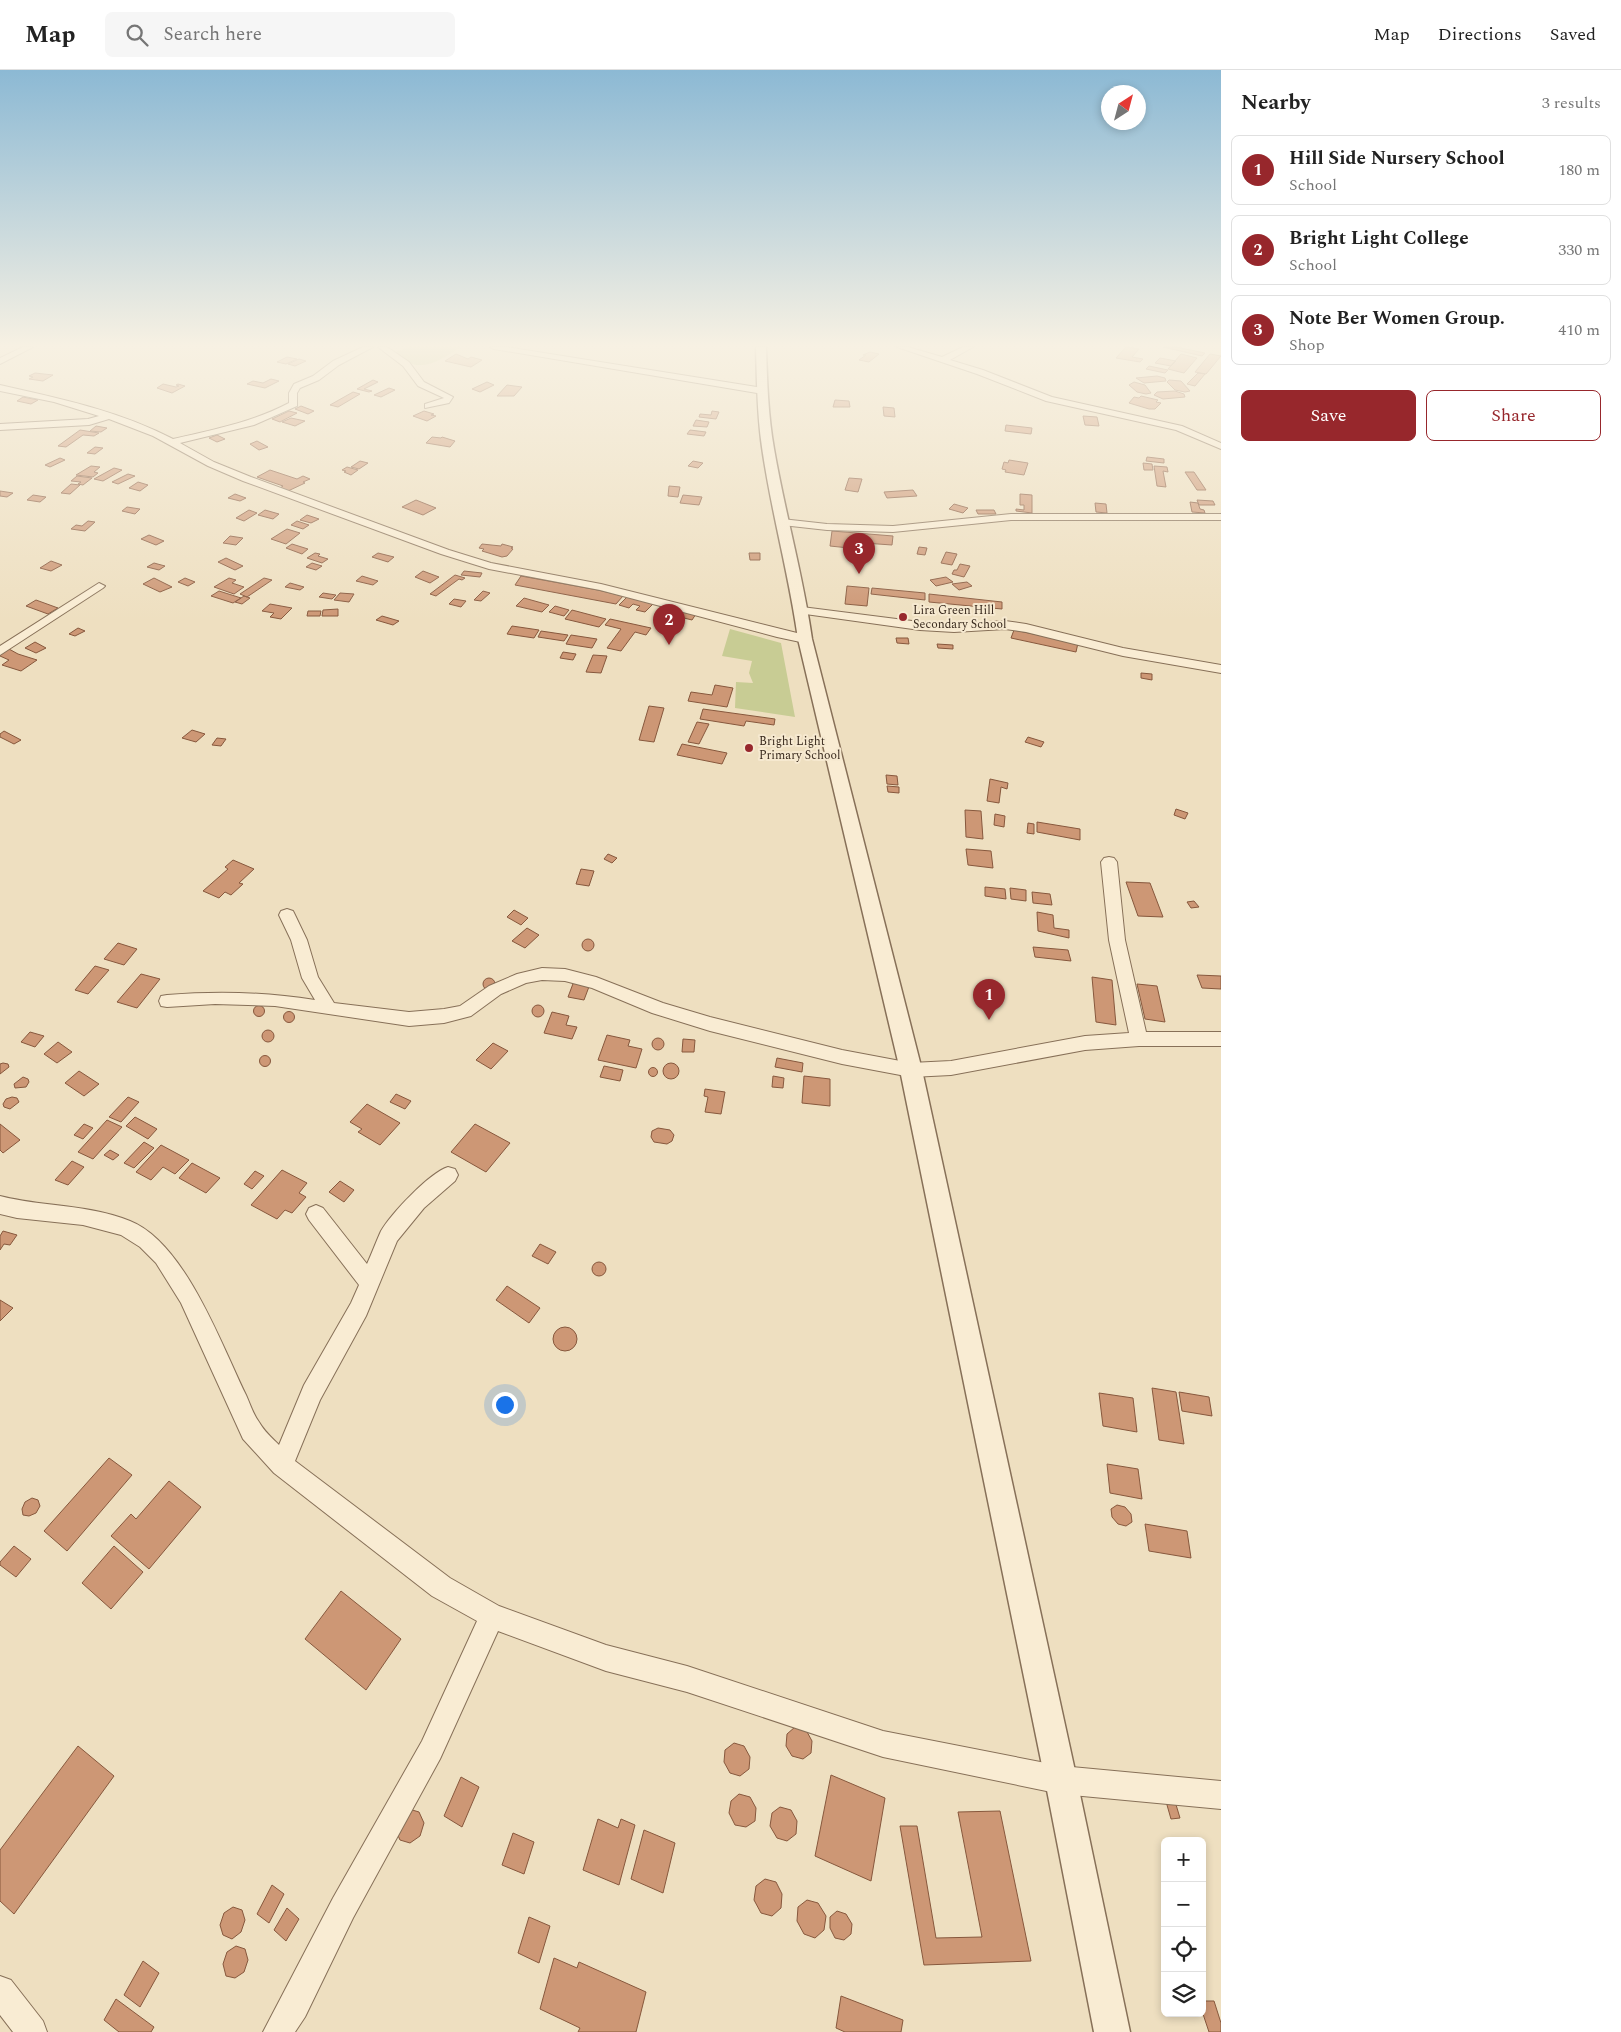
<!DOCTYPE html>
<meta charset="utf-8">
<style>
:root{--surface:#fff;--page:#f6f6f6;--text:#222;--muted:#767676;--line:#e0e0e0;--accent:#97272c}
body{margin:0;font-family:Spectral,serif;background:var(--page);color:var(--text)}
.controls{position:absolute;right:15px;bottom:15px;display:grid;overflow:hidden;border-radius:8px;box-shadow:0 2px 8px #0003}
.controls button{width:45px;height:45px;display:grid;place-items:center;padding:0;border:0;border-bottom:1px solid var(--line);background:var(--surface);color:var(--text);font:25px sans-serif}
.compass{position:absolute;left:1101px;top:15px;width:45px;height:45px;border-radius:50%;background:var(--surface);box-shadow:0 2px 8px #0003;rotate:36deg}
.you{position:absolute;left:504px;top:1334px;width:18px;height:18px;margin:-12px;border:4px solid #fff;border-radius:50%;background:#1a73e8;box-shadow:0 0 0 8px #1a73e833}
.badge{display:grid;place-items:center;width:32px;height:32px;border-radius:50%;background:var(--accent);color:#fff;font-size:16px;font-weight:700}
.pin{position:absolute;translate:-50% -41px;filter:drop-shadow(0 1px 2px #0008)}
.pin::after{content:'';position:absolute;top:26px;width:18px;height:15px;background:inherit;clip-path:polygon(0 0,100% 0,50% 100%)}
.list{margin:0;padding:0;list-style:none}
h2{display:flex;justify-content:space-between;align-items:center;height:65px;margin:0;padding:0 20px;font-size:21px}
h2 small{font-size:16px;font-weight:400;color:var(--muted)}
.list li{display:grid;grid-template-columns:32px 1fr auto;gap:15px;align-items:center;box-sizing:border-box;height:70px;margin:0 10px 10px;padding:0 10px;border:1px solid var(--line);border-radius:8px}
.list b{display:block;font-size:19px;white-space:nowrap}
.list p{margin:0;font-size:16px;white-space:nowrap;color:var(--muted)}
.list em{font-size:16px;font-style:normal;color:var(--muted)}
.actions{display:flex;gap:10px;padding:15px 20px}
.actions a{flex:1;padding:11px 0;border:1px solid var(--accent);border-radius:8px;text-align:center;font-size:18px;color:var(--accent)}
.actions .main{background:var(--accent);color:#fff}
.icon{flex:none;width:28px;height:28px;fill:none;stroke:currentColor;stroke-width:2;stroke-linecap:round;stroke-linejoin:round}
.map{position:relative;flex:none;width:1221px;height:1962px;overflow:hidden}
header{display:flex;align-items:center;gap:30px;box-sizing:border-box;height:70px;padding:0 25px;background:var(--surface);border-bottom:1px solid var(--line)}
header strong{font-size:24px}
nav{display:flex;gap:28px;margin-inline-start:auto;font-size:18px}
.search{width:350px;height:45px;background:var(--page);display:flex;align-items:center;gap:12px;box-sizing:border-box;padding:0 18px;border-radius:8px;color:var(--muted);font-size:19px}
main{display:flex}
aside{flex:1;background:var(--surface)}
.map>svg:first-child{display:block}
</style>
<header>
<strong>Map</strong>
<div class="search"><svg class="icon" aria-label="search" viewBox="0 0 24 24"><circle cx="10" cy="10" r="6"/><path d="M15 15l6 6"/></svg>Search here</div>
<nav><a>Map</a><a>Directions</a><a>Saved</a></nav>
</header>
<main>
<div class="map">
<svg width="1221" height="1962" viewBox="0 0 1221 1962">
<rect width="100%" height="100%" fill="#eedfc0"/>
<path fill="#c8cc94" d="M409 277H461C439 291 417 307 395 282Z
M730 559 781 573 795 647 735 638 736 612 753 613 749 603 752 591 722 586Z"/>
<path fill="#cd9775" stroke="#87583d" d="M1126 277 1139 279 1132 287 1143 289 1140 292 1116 288Z
M1163 277H1176L1205 283 1202 286Z
M870 282 879 284 869 292 859 290 866 285H863Z
M456 284 468 289 471 287 482 290 471 297 445 291Z
M1181 284 1197 288 1184 303 1168 299Z
M1210 284 1221 286 1206 304 1195 302Z
M287 287 297 289 286 294 277 292Z
M1160 288 1176 291 1171 296 1155 293Z
M299 289 306 291 295 296 288 294Z
M1149 296 1168 300 1165 303 1146 299Z
M35 303 53 305 43 311 29 309 33 307 29 306Z
M1198 303 1205 304 1195 316 1187 314Z
M1157 306 1165 308 1166 311 1144 313 1136 308Z
M271 309 279 311 265 318 247 314 253 311 263 313Z
M373 310 378 312 364 319 372 321 369 322 357 319Z
M1169 310 1181 311 1190 321 1185 322 1175 320 1167 312Z
M487 312 494 315 480 322 472 319Z
M1134 312 1145 315 1151 323 1146 324 1137 322 1129 315Z
M163 314 176 317 179 316 176 315 178 314 185 316 172 323 157 318Z
M507 315 522 317 514 326H497Z
M389 318 395 320 381 327 374 325Z
M1175 321 1184 324 1185 327 1163 329 1154 325 1157 322Z
M353 322 360 324 338 337 330 335Z
M1141 326 1158 330 1156 332 1161 333 1155 339H1149L1129 333 1134 327 1139 328Z
M23 327 38 330 31 334 17 331Z
M835 330 849 331 850 337H833Z
M301 336 314 341 308 344 295 339Z
M883 337 894 338 895 347 884 346Z
M289 341 297 343 280 352 272 349Z
M424 341 434 344 431 345 436 346 427 351 413 346Z
M712 341 719 342 716 349 699 347 700 344 711 345Z
M1083 346 1097 347 1099 356 1085 355Z
M291 348 305 351 295 356 282 352Z
M696 350 709 352 707 357 693 356Z
M1006 355 1032 358 1031 364 1005 361Z
M96 356 107 358 101 362 90 361Z
M80 360 99 363 94 366 83 365 66 377 58 376Z
M690 360 706 362 704 366 687 364Z
M217 365 225 369 217 372 209 368Z
M432 367 441 368 442 367 455 371 450 377 426 373Z
M257 371 268 377 259 380 250 374Z
M95 377 103 378 95 384 87 383Z
M1147 387 1164 389V393L1146 391Z
M60 388 65 390 50 397 45 395Z
M1009 390 1028 393 1024 405 1005 402 1006 400 1002 399 1004 392 1008 393Z
M360 391 368 393 359 399 351 397Z
M693 391 703 393 698 398 688 396Z
M1143 393 1152 394 1153 400H1144Z
M91 396 100 397 94 402 98 403 93 407 76 405Z
M1154 396 1167 397 1168 402 1163 401 1166 417 1157 416Z
M347 397 358 400 351 405 344 402 346 401 342 400Z
M114 398 122 400 103 411 94 409Z
M270 400 297 409 303 406 310 409 303 412 305 413 288 421 280 418 283 416 257 407Z
M1185 402H1194L1206 420H1197Z
M128 404 135 406 118 414 112 412Z
M77 406 92 408 83 415 78 414 81 412 71 411Z
M849 408 862 409 858 422 845 420Z
M138 412 148 415 140 421 129 418Z
M71 414 80 415 70 424 61 423Z
M669 416 680 417 678 427 668 426Z
M913 420 917 426 887 428 884 422Z
M0 421 13 423 7 427 0 426Z
M235 424 246 428 240 431 228 428Z
M1020 424 1032 425V443L1016 441V439L1024 440V435H1020Z
M33 425 46 427 40 432 27 430Z
M683 425 702 427 699 435 680 433Z
M416 430 436 438 423 445 402 437Z
M1197 430 1213 431 1215 435H1199Z
M1190 432 1198 433 1200 439 1204 440 1205 443 1192 442Z
M1095 433 1106 434 1107 443 1096 442Z
M954 434 968 438 963 443 949 439Z
M127 437 140 439 135 444 122 441Z
M249 440 257 443 244 451 236 448Z
M265 440 279 444 273 449 258 445Z
M976 440H994L996 444H978Z
M307 445 319 449 311 453 300 450Z
M88 451 95 452 85 461 71 459 76 455 82 456Z
M297 451 309 455 303 459 291 455Z
M287 459 300 463 286 474 271 469Z
M832 461 893 466 892 475 850 472 849 478 830 476Z
M149 465 164 471 156 475 141 469Z
M230 466 243 468 236 475 223 473Z
M292 474 308 479 302 484 286 478Z
M482 474 501 476 502 474 513 477 511 478 513 479 507 486 502 487 482 481 484 479 479 478Z
M919 477 927 478 925 485 917 484Z
M946 482 957 484 952 495 941 493Z
M315 483 320 484 318 486 328 489 322 493 307 488Z
M378 483 394 487 388 492 372 487Z
M749 483H760V490H750Z
M226 488 243 496 235 500 218 492Z
M51 491 62 495 51 501 40 498Z
M154 493 165 496 159 500 147 497Z
M312 493 322 496 316 500 306 497Z
M960 494 970 496 964 507 952 504 954 500H957Z
M423 501 439 507 430 513 415 507Z
M464 501 482 503 480 507 461 505Z
M455 505 465 508 462 510 459 509 436 526 430 524Z
M362 506 378 511 373 515 356 511Z
M521 506 598 520 623 526 616 534 515 515Z
M946 507 953 512 936 516 930 510Z
M154 508 172 517 160 522 143 514Z
M185 508 195 512 188 516 178 512Z
M229 508 236 510 232 513 244 517 234 524 214 517Z
M264 508 272 510 247 527 240 524Z
M967 512 972 516 959 520 952 514Z
M290 513 304 517 300 520 285 517Z
M847 516 869 518 867 536 845 534Z
M872 518 925 523V530L871 524Z
M219 521 241 528 233 533 211 526Z
M483 521 490 523 481 531 474 530Z
M323 523 336 525 332 529 319 527Z
M340 523 354 524 349 532 334 530Z
M929 524 1002 532V539L929 532Z
M244 526 250 528 242 534 235 532Z
M627 527 653 534 645 542 636 540 640 536 633 534 629 538 619 535Z
M524 528 549 535 542 542 516 536Z
M454 529 466 531 461 537 449 534Z
M36 530 58 538 48 544 26 536Z
M270 534 292 538 281 549 270 547 274 543 262 541Z
M555 536 569 540 564 546 549 542Z
M338 539V546H322L323 540Z
M572 540 606 549 599 557 565 549Z
M676 540 696 544 692 550 672 545Z
M308 541H321L320 546H307Z
M382 546 399 551 393 555 376 550Z
M610 549 651 558 646 565 635 562 621 581 607 578 621 559 605 555Z
M512 556 539 560 534 568 507 564Z
M78 558 85 561 75 566 69 564Z
M1014 560 1078 573 1076 582 1011 568Z
M541 561 568 565 564 571 538 567Z
M571 565 597 569 592 578 566 574Z
M896 568H908L909 574 897 573Z
M35 572 46 578 36 583 25 578Z
M937 574 953 575V579L938 578Z
M9 579 18 584 37 590 21 601 2 595 9 590 0 586V584Z
M563 582 576 584 573 590 560 588Z
M593 585 607 586 601 603 586 602Z
M1141 603 1152 604V610L1141 608Z
M715 615 733 618 727 637 688 631 691 622 712 625Z
M649 636 664 638 654 672 639 670Z
M703 639 775 649 774 655 746 651 744 656 700 649Z
M697 652 709 654 699 674 688 672Z
M192 660 205 664 196 672 182 668Z
M4 661 21 670 14 674 0 667V664Z
M1028 667 1044 672 1041 677 1025 672Z
M217 668 226 669 221 676 212 675Z
M682 674 727 683 722 694 677 685Z
M886 705 897 706 898 715 887 714Z
M990 709 1008 713 1007 719 1001 717 999 733 987 731Z
M887 716 899 717V723L888 722Z
M1176 739 1188 743 1185 749 1174 745Z
M965 740 981 741 983 769 966 767Z
M995 744 1005 746 1004 757 994 755Z
M1037 752 1080 759V770L1037 762Z
M1028 753 1034 754V764L1027 763Z
M966 779 991 781 993 798 968 795Z
M608 784 617 788 612 793 604 789Z
M233 790 254 799 239 813 243 814 231 825 225 822 219 828 203 821 228 799 225 797Z
M581 799 594 801 589 816 576 814Z
M1126 812 1150 813 1163 847 1138 846Z
M985 817 1005 819 1006 829 985 826Z
M1010 818 1026 820V831L1011 829Z
M1032 822 1050 824 1052 835 1033 833Z
M1194 831 1199 837 1191 838 1187 832Z
M514 840 528 848 521 855 507 847Z
M1037 842 1053 845 1054 858 1069 860V868L1038 861Z
M527 858 539 865 525 878 512 871Z
M582 875a6 6 0 1 1 12 0a6 6 0 1 1-12 0Z
M118 873 137 879 124 895 104 889Z
M1033 877 1068 880 1071 891 1035 887Z
M95 896 109 900 88 924 75 920Z
M141 904 160 909 137 938 117 932Z
M1197 905 1221 906V919L1202 918Z
M1092 907 1112 910 1116 955 1096 952Z
M483 914a6 6 0 1 1 12 0a6 6 0 1 1-12 0Z
M574 911 590 914 584 930 568 927Z
M1137 914 1157 916 1165 952 1145 949Z
M532 941a6 6 0 1 1 12 0a6 6 0 1 1-12 0Z
M253.5 941a5.5 5.5 0 1 1 11 0a5.5 5.5 0 1 1-11 0Z
M283.5 947a5.5 5.5 0 1 1 11 0a5.5 5.5 0 1 1-11 0Z
M552 942 569 946 566 955 577 957 572 969 544 963Z
M262 966a6 6 0 1 1 12 0a6 6 0 1 1-12 0Z
M30 962 44 966 35 977 21 972Z
M607 965 630 970 628 976 642 979 636 998 598 990Z
M652 974a6 6 0 1 1 12 0a6 6 0 1 1-12 0Z
M683 969 695 970 694 982H682Z
M58 972 72 982 57 993 44 984Z
M493 973 508 981 491 999 476 990Z
M259.5 991a5.5 5.5 0 1 1 11 0a5.5 5.5 0 1 1-11 0Z
M777 988 803 993 802 1002 775 997Z
M3 993 8 994 9 997 0 1004V994Z
M663 1001a8 8 0 1 1 16 0a8 8 0 1 1-16 0Z
M604 996 623 1000 620 1011 600 1007Z
M648.5 1002a4.5 4.5 0 1 1 9 0a4.5 4.5 0 1 1-9 0Z
M79 1001 99 1014 84 1026 65 1013Z
M773 1006 784 1008 783 1018 772 1017Z
M804 1006 830 1009V1036L802 1033Z
M23 1007 28 1009 29 1012 26 1017 15 1018 14 1014Z
M705 1019 725 1022 721 1044 705 1042 708 1027 704 1026Z
M396 1024 411 1031 405 1039 390 1032Z
M12 1027 17 1028 19 1032 10 1039 4 1037 3 1034 6 1029Z
M128 1027 139 1032 121 1052 109 1047Z
M367 1034 400 1053 380 1075 358 1062 362 1059 350 1052Z
M135 1047 157 1059 148 1069 126 1056Z
M107 1050 122 1057 93 1089 78 1082Z
M0 1054 20 1070 3 1083 0 1080Z
M84 1054 93 1058 83 1069 74 1065Z
M475 1054 510 1073 486 1102 451 1082Z
M658 1058 670 1060 674 1065 672 1071 667 1074 654 1072 651 1067 652 1061Z
M144 1072 154 1078 134 1098 124 1093Z
M161 1075 189 1090 175 1104 163 1097 151 1110 136 1102Z
M110 1080 119 1085 113 1090 104 1085Z
M72 1091 84 1097 68 1115 55 1110Z
M192 1093 220 1108 206 1123 179 1108Z
M282 1100 307 1113 299 1123 306 1127 292 1143 285 1140 277 1149 251 1135Z
M255 1101 264 1106 252 1119 244 1114Z
M340 1111 354 1120 344 1132 329 1122Z
M3 1161 17 1165 10 1175 4 1174 0 1180V1166Z
M540 1174 556 1182 548 1194 532 1186Z
M592 1199a7 7 0 1 1 14 0a7 7 0 1 1-14 0Z
M507 1216 540 1238 529 1253 496 1230Z
M0 1230 13 1238 0 1251Z
M553 1269a12 12 0 1 1 24 0a12 12 0 1 1-24 0Z
M1152 1318 1176 1322 1184 1374 1159 1370Z
M1179 1322 1209 1327 1212 1346 1182 1341Z
M1099 1323 1133 1328 1137 1362 1103 1356Z
M109 1388 132 1405 67 1481 44 1461Z
M1107 1394 1138 1399 1142 1429 1110 1423Z
M169 1411 201 1437 149 1499 111 1466 131 1444 136 1449Z
M32 1428 38 1430 40 1436 36 1443 29 1446 23 1445 22 1439 25 1432Z
M1117 1435 1125 1437 1131 1444 1132 1452 1126 1456 1118 1454 1112 1447 1111 1439Z
M1145 1454 1187 1461 1191 1488 1149 1481Z
M14 1476 31 1489 16 1507 0 1495V1492Z
M114 1476 143 1502 111 1539 82 1513Z
M341 1521 401 1569 366 1620 305 1569Z
M795 1657 806 1660 812 1671 811 1683 803 1689 792 1686 786 1676 787 1664Z
M734 1673 744 1676 750 1687 749 1699 740 1706 730 1703 724 1692 725 1680Z
M78 1676 114 1706 14 1844 0 1831V1780Z
M831 1705 885 1728 871 1811 815 1786Z
M461 1707 479 1717 462 1757 444 1746Z
M739 1724 750 1727 756 1738 755 1751 746 1757 735 1755 729 1743 731 1731Z
M1165 1728H1174L1180 1748 1171 1749Z
M780 1737 791 1740 797 1751 796 1764 787 1771 777 1768 770 1756 772 1743Z
M409 1739 419 1742 424 1753 420 1766 410 1773 400 1770 395 1759Z
M1000 1741 1031 1891 924 1895 900 1756H917L936 1868 982 1867 958 1742Z
M598 1749 618 1758 621 1749 635 1755 619 1815 583 1800Z
M644 1760 675 1773 663 1823 631 1809Z
M513 1763 534 1772 524 1804 502 1795Z
M765 1809 776 1812 782 1824 781 1838 772 1846 761 1843 754 1830 756 1816Z
M272 1815 284 1824 269 1853 257 1844Z
M807 1830 818 1833 826 1846 824 1860 815 1868 804 1864 797 1851 798 1837Z
M233 1837 242 1840 245 1850 241 1862 232 1869 223 1865 220 1855 224 1843Z
M287 1838 299 1849 286 1871 274 1860Z
M837 1841 846 1844 852 1854 851 1864 844 1870 835 1868 830 1858V1847Z
M529 1847 550 1856 539 1893 518 1883Z
M236 1876 245 1879 248 1890 244 1902 235 1908 226 1906 223 1894 227 1882Z
M554 1888 577 1898 579 1892 646 1922 636 1962H578L580 1958 540 1939Z
M143 1891 159 1903 140 1937 124 1925Z
M841 1926 903 1950 901 1962H845L836 1958Z
M116 1929 154 1957 151 1962H119L104 1950Z
M1202 1931H1214L1221 1953V1962H1209L1202 1941Z"/>
<g fill="none" stroke-linecap="round" stroke-linejoin="round">
<g stroke="#877058" stroke-width="2">
<path id="minor" d="M23 277H33L0 294V288Z
M363 277H373L339 295 319 310 300 318 297 323V336L254 355 180 373 214 392 251 407 449 480 491 493 601 514 809 566 811 569 805 573 777 567 600 520 489 499 441 484 243 411 208 396 153 366 109 349 89 355 0 360V354L88 349 99 346 54 332 0 321V315C58 328 120 341 173 369 213 360 253 352 289 333V323L294 314 313 306 333 291Z
M378 277H387L409 292 424 312 453 327 449 333 425 338V334L444 328 418 316 403 296Z
M490 277H507L763 318 767 321 763 324 494 279Z
M897 277H908L942 287 963 277H973L950 290 983 300 1052 327 1182 356 1221 373V379L1176 360 1046 331 977 304Z
M1011 444H1221V450H1011L893 462 827 460 782 455 777 452 782 449 827 454 893 456Z
M99 513 105 516 103 518 0 585V576Z
M802 537 920 552 954 554 1005 551 1026 554 1123 578 1221 595V603L1123 586 1026 562 1005 559 954 562 920 560 798 543 796 541Z
M1109 787 1114 788 1117 792 1125 870 1146 962H1221V976H1139L1085 980 951 1005 911 1007 842 994 710 961 652 943 592 918 565 911 542 910 526 913 501 924 471 946 444 953 409 956 275 936 215 934 167 937 161 936 159 931 161 926 167 925C217 921 265 922 315 930L302 908 291 870 279 845 281 841 287 839 293 841 295 845 307 870 318 907 334 933 409 942 444 939 460 936 489 916 517 904 542 898 565 899 596 907 663 933 710 947 842 980 911 993 951 991 1085 966 1129 963 1109 870 1101 792 1104 788Z
M448 1097 455 1099 458 1105 455 1111 424 1138 397 1171 366 1246 320 1330 295 1391 450 1508 499 1536 606 1575 687 1596 883 1661 1061 1696 1221 1711V1739L1061 1724 883 1687 687 1622 606 1601 498 1561 440 1689 353 1848 305 1947 295 1962H263L333 1828 422 1671 477 1551 432 1526 274 1403 243 1369 181 1233 156 1193 140 1177 121 1165 83 1155 17 1148 0 1144V1126C43 1137 88 1134 130 1151 185 1173 221 1274 246 1325 250 1334 253 1344 259 1352 264 1361 272 1368 279 1375L304 1315 351 1233 359 1215 309 1150 306 1144 309 1138 316 1135 323 1138 367 1194C372 1183 376 1172 381 1161 391 1144 429 1103 448 1097Z
M0 1906 11 1910 43 1951 47 1962H13L0 1945Z"/>
</g>
<g stroke="#877058" stroke-width="3">
<path id="tertiary" d="M756 277H766C767 311 768 345 774 379 785 443 803 505 812 569L922 1000 1077 1710 1130 1962H1094L1045 1710 900 1000 798 569C789 504 771 441 762 377 757 343 757 310 756 277Z"/>
</g>
<use href="#minor" fill="#f9ecd3" fill-rule="evenodd"/>
<use href="#tertiary" fill="#f9ecd3" fill-rule="evenodd"/>
</g>
<linearGradient id="sky" x2="0" y2="1"><stop stop-color="#8cb9d4"/><stop offset="0.5" stop-color="#f7f1e3"/><stop offset="1" stop-color="#f7f1e3" stop-opacity="0"/></linearGradient>
<rect width="1221" height="551" fill="url(#sky)"/>
<g fill="#97272c" stroke="#f6e9d0" stroke-width="2">
<circle cx="903" cy="547" r="5"/>
<circle cx="749" cy="678" r="5"/>
</g>
<g text-anchor="middle" stroke-width="4" stroke-linejoin="round" paint-order="stroke">
<g font-size="12" fill="#37281c" stroke="#f6e9d0" text-anchor="start">
<text x="913" y="544">Lira Green Hill<tspan x="913" dy="14">Secondary School</tspan></text>
<text x="759" y="675">Bright Light<tspan x="759" dy="14">Primary School</tspan></text>
</g>
</g>
</svg>
<div class="controls">
<button>+</button>
<button>−</button>
<button><svg class="icon" aria-label="locate" viewBox="0 0 24 24"><circle cx="12" cy="12" r="6"/><path d="M12 2v4M12 18v4M2 12h4M18 12h4"/></svg></button>
<button><svg class="icon" aria-label="layers" viewBox="0 0 24 24"><path d="M12 4l9 5-9 5-9-5zM3 14l9 5 9-5"/></svg></button>
</div>
<svg class="compass" viewBox="-18 -18 36 36"><path d="M0-13l5 13h-10z" fill="#e53935"/><path d="M0 13l5-13h-10z" fill="#767676"/></svg>
<div class="you"></div>
<div class="pin badge" style="left:989px;top:950px">1</div>
<div class="pin badge" style="left:669px;top:575px">2</div>
<div class="pin badge" style="left:859px;top:504px">3</div>
</div>
<aside>
<h2>Nearby<small>3 results</small></h2>
<ul class="list">
<li><span class="badge">1</span><div><b>Hill Side Nursery School</b><p>School</p></div><em>180 m</em></li>
<li><span class="badge">2</span><div><b>Bright Light College</b><p>School</p></div><em>330 m</em></li>
<li><span class="badge">3</span><div><b>Note Ber Women Group.</b><p>Shop</p></div><em>410 m</em></li>
</ul>
<div class="actions"><a class="main">Save</a><a>Share</a></div>
</aside>
</main>
